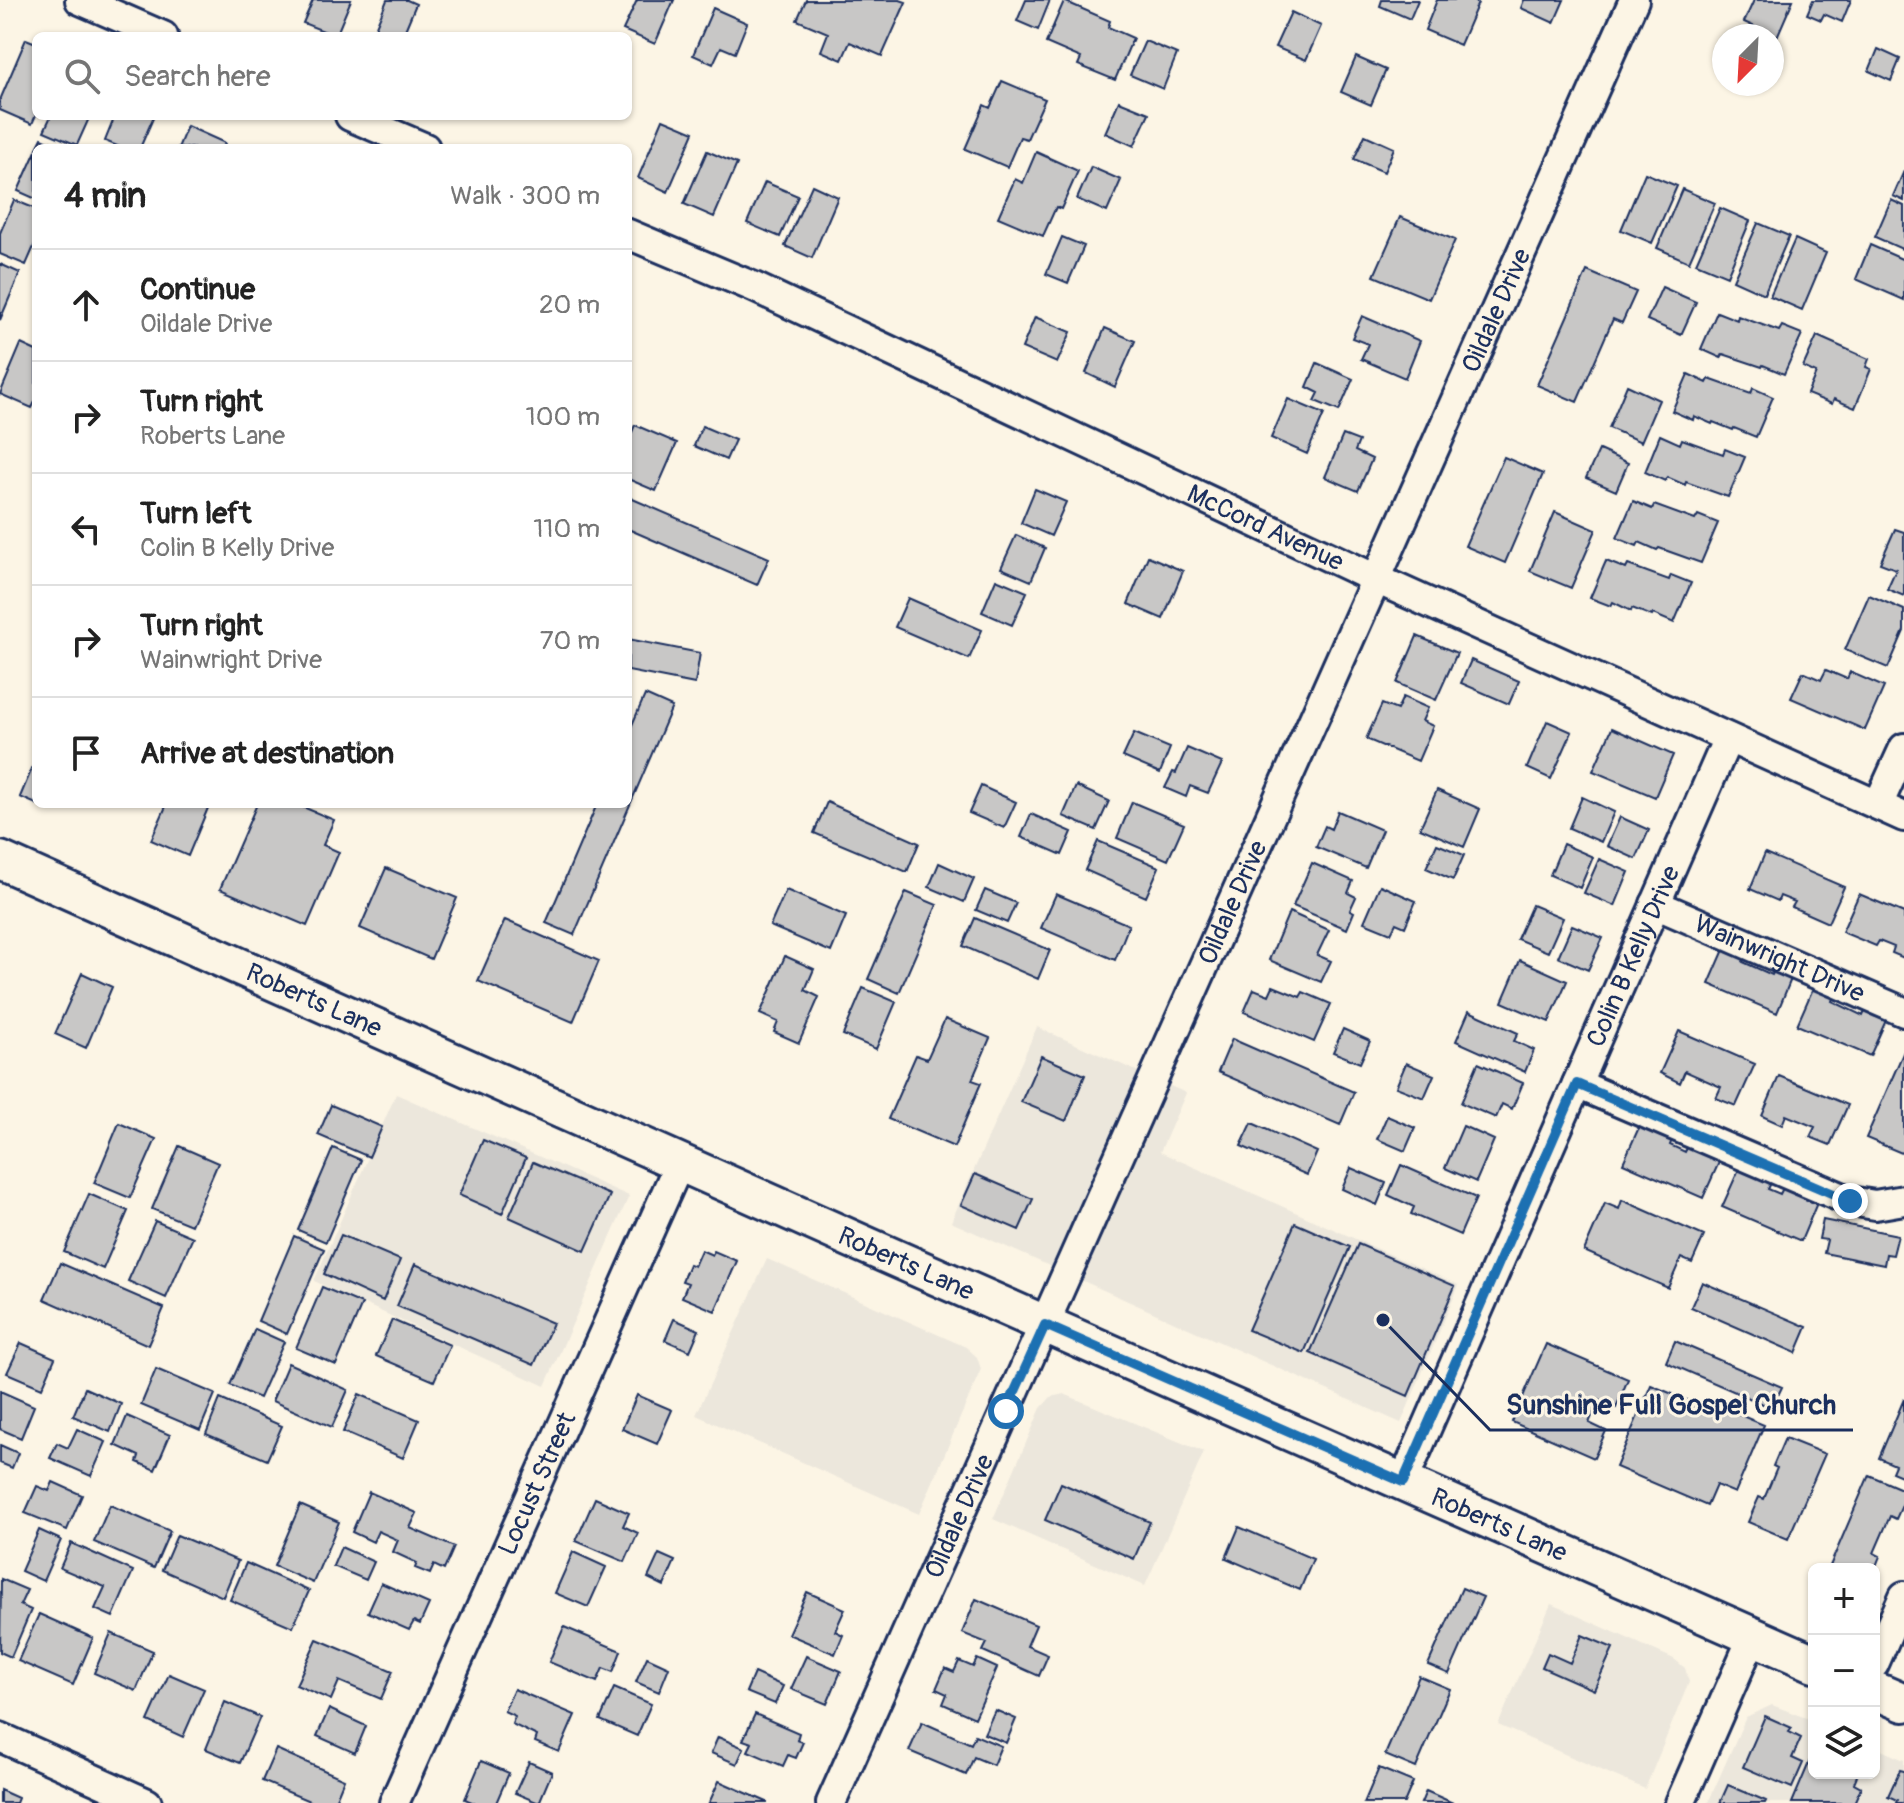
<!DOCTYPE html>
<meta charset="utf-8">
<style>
:root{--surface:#fff;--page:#f2f2f2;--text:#222;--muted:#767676;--line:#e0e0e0}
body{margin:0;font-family:Pangolin,sans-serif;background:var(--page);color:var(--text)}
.controls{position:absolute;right:24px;bottom:24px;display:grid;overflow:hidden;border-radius:12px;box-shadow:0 2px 6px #0004}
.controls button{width:72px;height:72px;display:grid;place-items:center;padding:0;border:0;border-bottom:2px solid var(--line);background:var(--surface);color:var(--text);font:40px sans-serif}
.compass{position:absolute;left:1712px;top:24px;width:72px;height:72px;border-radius:50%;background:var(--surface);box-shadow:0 2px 6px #0004;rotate:204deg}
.stop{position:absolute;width:24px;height:24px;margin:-18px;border:6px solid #1f6fb2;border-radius:50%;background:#fff}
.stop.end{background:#1f6fb2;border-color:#fff;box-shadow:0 2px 8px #0008}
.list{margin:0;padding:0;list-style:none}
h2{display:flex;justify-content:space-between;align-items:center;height:104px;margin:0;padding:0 32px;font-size:34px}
h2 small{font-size:26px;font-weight:400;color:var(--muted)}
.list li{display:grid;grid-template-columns:52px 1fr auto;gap:24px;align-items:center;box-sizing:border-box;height:112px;padding:0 32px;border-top:2px solid var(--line)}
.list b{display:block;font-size:30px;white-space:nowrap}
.list p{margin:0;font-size:26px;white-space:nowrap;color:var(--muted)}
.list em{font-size:26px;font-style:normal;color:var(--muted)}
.icon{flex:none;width:44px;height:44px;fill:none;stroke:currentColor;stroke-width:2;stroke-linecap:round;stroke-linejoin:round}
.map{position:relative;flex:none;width:1904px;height:1803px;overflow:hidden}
.search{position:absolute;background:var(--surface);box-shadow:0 2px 6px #0004;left:32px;top:32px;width:600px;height:88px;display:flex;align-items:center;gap:20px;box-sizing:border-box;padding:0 28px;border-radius:12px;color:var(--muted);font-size:30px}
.panel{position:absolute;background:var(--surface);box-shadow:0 2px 6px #0004;left:32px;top:144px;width:600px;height:664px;border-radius:12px}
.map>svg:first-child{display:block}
</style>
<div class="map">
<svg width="1904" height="1803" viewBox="0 0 1904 1803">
<rect width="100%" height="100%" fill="#fcf5e5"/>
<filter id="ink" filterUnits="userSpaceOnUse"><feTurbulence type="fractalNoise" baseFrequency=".0125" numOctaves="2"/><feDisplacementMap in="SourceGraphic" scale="16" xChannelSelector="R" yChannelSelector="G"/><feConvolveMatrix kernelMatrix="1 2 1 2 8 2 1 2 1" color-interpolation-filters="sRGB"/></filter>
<g filter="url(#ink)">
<path fill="#ece7dc" d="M1037 1027 1186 1093 1160 1152 1459 1285 1401 1423 951 1222Z
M396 1094 629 1196 545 1386 314 1281Z
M767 1259 966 1347 977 1357 981 1369 919 1514 696 1415Z
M1064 1394 1204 1452 1145 1586 993 1519 1041 1408 1051 1397Z
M1551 1604 1674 1659 1685 1668 1689 1682 1645 1789 1498 1725Z
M1772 1705 1814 1721V1773H1874V1747L1904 1760V1803H1708L1746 1717Z"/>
<path fill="#c8c7c6" stroke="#1b2f5e" stroke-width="2" d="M313 0H351L336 36 303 23Z
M387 0H407L416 4 403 35 406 36H372Z
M637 0H674L655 44 623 30Z
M806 0H900L906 2 882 56 850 42 842 60 821 51 828 33 797 20Z
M1026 0H1050L1038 30 1017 21Z
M1382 0H1418L1410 19 1380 6Z
M1437 0H1472L1478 3 1460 45 1425 30Z
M1524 0H1564L1554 23 1521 8Z
M1754 0H1793L1777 37 1744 22Z
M1813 0H1851L1842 22 1824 14 1821 20 1807 14Z
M1064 1 1110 21 1108 27 1133 38 1115 80 1078 65 1081 58 1046 43Z
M713 8 747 23 735 53 721 47 713 64 693 55Z
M1291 12 1321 26 1306 60 1275 47Z
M26 39 36 43V115L32 124 0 110V100Z
M1145 41 1177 54 1163 89 1130 75Z
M1878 49 1900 59 1891 81 1869 71Z
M1356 57 1386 70 1371 105 1341 92Z
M1002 81 1045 99 1027 139 1020 137 1007 167 965 149 984 105 990 108Z
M1119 101 1149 113 1134 146 1105 133Z
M51 116H90L77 145 44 131Z
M115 116H154L140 148H122L105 141Z
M663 119 694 132 668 192 638 178Z
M187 126 225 143 223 148H178Z
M1365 135 1394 148 1384 172 1354 159Z
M42 138 64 148H37Z
M36 151V199L18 191Z
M707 151 737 164 714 217 684 204Z
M1036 152 1078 171 1061 209 1056 207 1043 236 998 217 1015 179 1023 183Z
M1091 167 1121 180 1107 212 1077 199Z
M1904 171V201L1893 196Z
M1645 173 1677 186 1652 243 1621 230Z
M765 182 798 196 780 237 747 223Z
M812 185 838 197 812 258 785 246Z
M1682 189 1715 203 1689 262 1657 248Z
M14 200 36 209V242L26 265 0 254V233Z
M1891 200 1904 206V250L1875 237Z
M1720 208 1750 221 1727 276 1696 263Z
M1400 217 1455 240 1429 299 1374 276Z
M1758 223 1789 236 1764 294 1733 280Z
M1062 237 1084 246 1068 283 1046 274Z
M1795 239 1826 253 1802 310 1770 296Z
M1870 245 1904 260V300L1856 279Z
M0 264 20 273 0 320Z
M1587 271 1636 292 1622 323 1613 319 1577 402 1537 385Z
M1662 287 1696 302 1681 335 1647 320Z
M1717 312 1737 320 1738 316 1779 331 1782 326 1802 334 1784 374 1763 365 1762 367 1723 354 1721 358 1701 349Z
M1362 316 1420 341 1405 378 1361 359 1368 344 1352 338Z
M1035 317 1071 332 1057 363 1022 348Z
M1105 328 1135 341 1115 387 1086 373Z
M1817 336 1869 359 1866 367 1871 369 1855 408 1834 399 1832 404 1807 394 1816 373 1803 367Z
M21 344 36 351V400L32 408 0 394Z
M1317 363 1353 379 1339 411 1315 401 1319 393 1307 387Z
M1688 374 1707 383 1709 379 1751 394 1753 388 1773 397 1756 437 1734 428 1733 430 1713 422 1712 424 1694 416 1693 420 1672 411Z
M1627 385 1659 400 1641 442 1609 428Z
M1288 399 1324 414 1307 454 1271 438Z
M635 425 677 443 656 491 628 479V441Z
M702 426 735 440 726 460 694 446Z
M1343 435 1359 441 1355 451 1372 459 1358 491 1325 477Z
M1660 435 1680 444 1682 439 1723 454 1725 449 1745 457 1728 497 1686 482 1685 485 1667 477 1665 481 1645 472Z
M1599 450 1628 463 1616 491 1586 478Z
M1504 457 1543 474 1505 563 1465 546Z
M1035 489 1066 502 1051 536 1021 523Z
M628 497 769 558 757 585 628 529Z
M1633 501 1652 509 1654 505 1695 520 1698 515 1718 523 1701 563 1659 548 1657 550 1639 542 1637 546 1617 538Z
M1555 512 1596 530 1571 588 1530 571Z
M1895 529 1904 532V596L1887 589 1896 569 1880 563Z
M1016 535 1045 548 1031 581 1001 568Z
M1148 556 1183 571 1163 619 1128 604Z
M1606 561 1626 569 1628 565 1669 580 1671 575 1691 583 1674 623 1653 614 1652 616 1632 608 1631 611 1613 602 1611 606 1590 598Z
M996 579 1027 592 1012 625 982 612Z
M1869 595 1904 610V631L1888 668 1845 650Z
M908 598 982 630 969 659 895 627Z
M1417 636 1457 653 1436 700 1397 683Z
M628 639 700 653 695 684 628 671Z
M1471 660 1519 681 1509 704 1461 683Z
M1826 670 1847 679 1850 672 1884 687 1865 730 1791 698 1803 672 1821 680Z
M645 695 672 707 574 935 546 923 597 804H628V734Z
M1403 697 1428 708 1422 721 1433 726 1418 761 1366 739 1382 704 1397 710Z
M1547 721 1572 732 1551 779 1527 768Z
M1612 728 1673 755 1655 797 1593 771Z
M1134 733 1170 748 1160 773 1123 757Z
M1187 748 1222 763 1208 793 1190 786 1186 797 1165 788 1173 772 1176 773Z
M36 759V804L20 797Z
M981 786 1016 802 1004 828 969 813Z
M1076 786 1109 801 1096 830 1063 816Z
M1437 790 1480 809 1464 847 1420 828Z
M1582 797 1614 812 1601 842 1569 828Z
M827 802 919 843 907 872 814 833Z
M1132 802 1184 824 1168 860 1117 838Z
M167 804H198L208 808 188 856 151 840Z
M257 804H296L334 820 323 845 339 852 307 926 220 889Z
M1338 811 1382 830 1366 868 1316 847 1325 826 1331 829Z
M1031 814 1072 832 1062 855 1021 837Z
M1620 817 1649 830 1636 859 1607 846Z
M1098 841 1159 867 1146 897 1085 870Z
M1437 844 1464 855 1453 880 1426 868Z
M1563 844 1593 857 1580 888 1550 875Z
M1765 853 1844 887 1828 923 1792 907 1795 902 1780 896 1778 901 1750 889Z
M1599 859 1629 872 1615 906 1584 893Z
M939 863 974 879 964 902 929 887Z
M1312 863 1353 881 1348 893 1356 897 1350 910 1354 912 1347 929 1293 906Z
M386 868 457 898 431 959 360 928Z
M1380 885 1416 901 1405 927 1396 923 1391 933 1364 922Z
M786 890 846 916 831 952 770 926Z
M985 890 1016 903 1007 923 976 910Z
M906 892 937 905 899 993 868 979Z
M1056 894 1129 925 1115 960 1041 928Z
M1859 894 1904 913V958L1892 953 1894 947 1879 941 1876 946 1842 932Z
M1532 905 1563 918 1548 952 1517 939Z
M1289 912 1329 930 1317 955 1331 961 1321 982 1269 960Z
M975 918 1050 950 1038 979 963 946Z
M505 920 599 961 573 1022 478 981Z
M1572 925 1603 938 1588 970 1558 957Z
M1726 945 1747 953 1743 962 1772 975 1776 967 1793 974 1777 1013 1709 984Z
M785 956 814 969 805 990 819 997 799 1043 774 1032 778 1022 760 1014Z
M1520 960 1567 981 1549 1022 1502 1002Z
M82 973 112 987 86 1048 55 1034Z
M1815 984 1835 993 1832 1001 1863 1016 1867 1007 1888 1016 1870 1056 1797 1025Z
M1273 986 1300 997 1303 992 1331 1004 1314 1042 1244 1012 1254 989 1269 995Z
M863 988 896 1002 876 1049 843 1035Z
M1469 1011 1518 1033 1514 1041 1534 1050 1525 1072 1456 1041Z
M945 1019 990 1038 972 1080 981 1083 954 1147 888 1119 916 1055 927 1059Z
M1343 1029 1370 1041 1360 1063 1333 1052Z
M1679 1031 1755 1064 1736 1106 1716 1098 1721 1087 1685 1071 1680 1083 1660 1073Z
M1232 1039 1354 1092 1340 1125 1218 1072Z
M1904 1051V1154L1866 1138Z
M1041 1056 1085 1075 1066 1121 1021 1102Z
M1406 1063 1434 1075 1424 1098 1396 1087Z
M1478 1063 1523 1083 1512 1109 1502 1104 1496 1118 1461 1103Z
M1779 1076 1848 1105 1830 1145 1810 1137 1815 1127 1786 1115 1782 1125 1762 1116Z
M331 1105 382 1127 369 1157 318 1135Z
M1387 1116 1415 1128 1405 1151 1377 1139Z
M119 1123 156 1139 130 1198 94 1183Z
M1252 1123 1317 1152 1307 1175 1241 1146Z
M1640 1125 1672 1140 1670 1145 1685 1152 1688 1146 1720 1160 1703 1198 1623 1163Z
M1463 1126 1494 1140 1476 1182 1445 1168Z
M483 1140 526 1158 502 1214 459 1195Z
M179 1146 218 1163 191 1225 152 1209Z
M333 1148 361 1160 326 1242 298 1230Z
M533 1162 610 1195 585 1251 509 1217Z
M1401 1165 1476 1198 1460 1235 1411 1214 1414 1207 1388 1195Z
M1351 1168 1386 1183 1377 1205 1342 1189Z
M1739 1169 1771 1183 1768 1189 1780 1194 1783 1188 1817 1203 1801 1241 1722 1207Z
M975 1174 1033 1199 1019 1230 961 1205Z
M89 1194 128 1211 103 1269 64 1252Z
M1622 1200 1704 1236 1692 1263 1681 1258 1668 1288 1584 1251 1605 1203 1619 1209Z
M1823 1220 1898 1235 1893 1255 1886 1254 1884 1265 1824 1253 1827 1240 1819 1239Z
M155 1221 193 1237 166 1298 128 1281Z
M1295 1223 1350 1247 1304 1353 1248 1330Z
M341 1235 400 1260 383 1301 324 1274Z
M294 1236 324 1249 287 1334 258 1321Z
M1358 1244 1455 1286 1408 1396 1310 1353Z
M701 1250 712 1255 714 1251 737 1261 715 1311 682 1297 688 1283 682 1281 689 1264 694 1266Z
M60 1263 164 1308 148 1345 44 1299Z
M415 1264 553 1323 534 1365 397 1306Z
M1702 1282 1807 1327 1796 1353 1691 1307Z
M322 1287 362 1304 336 1365 296 1348Z
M674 1319 699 1330 690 1351 665 1340Z
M392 1320 450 1345 434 1381 376 1356Z
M255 1329 284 1342 259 1398 230 1385Z
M1675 1341 1782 1387 1772 1408 1666 1362Z
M21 1343 55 1358 42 1388 7 1373Z
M1546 1344 1628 1379 1616 1408 1599 1400 1589 1423 1606 1431 1594 1458 1512 1422Z
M288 1363 348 1390 332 1427 272 1401Z
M156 1369 215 1394 200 1430 141 1405Z
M1651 1385 1701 1406 1704 1400 1764 1425 1735 1493 1716 1485 1707 1506 1616 1467Z
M85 1388 121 1404 110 1432 73 1416Z
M0 1391 34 1406 21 1438 0 1429Z
M359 1394 419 1420 403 1458 343 1432Z
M637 1395 672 1410 657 1444 622 1429Z
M220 1399 282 1426 267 1460 206 1434Z
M1904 1399V1477L1892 1472 1895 1465 1879 1458Z
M127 1416 170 1435 155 1470 137 1462 139 1456 115 1445Z
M77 1429 106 1442 91 1476 50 1458 57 1443 68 1448Z
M1785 1438 1825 1454 1788 1539 1748 1522 1759 1497 1764 1499 1777 1468 1773 1466Z
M0 1445 18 1453 12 1468 0 1463Z
M1869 1475 1904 1490V1501L1896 1519 1890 1516 1874 1553 1880 1556 1874 1571 1837 1569 1830 1566Z
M53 1482 82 1495 67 1530 25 1513 37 1486 49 1491Z
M1061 1483 1150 1522 1134 1559 1045 1520Z
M369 1492 417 1513 410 1528 454 1547 444 1570 434 1565 430 1574 415 1568 417 1563 393 1552 398 1540 378 1531 373 1542 352 1532Z
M595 1498 629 1513 623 1526 638 1533 625 1562 576 1541Z
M110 1505 170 1531 154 1568 94 1542Z
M300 1505 339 1522 313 1583 274 1566Z
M1239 1527 1313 1559 1300 1590 1226 1558Z
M39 1530 61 1540 43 1581 21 1571Z
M177 1535 238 1561 223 1597 162 1570Z
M71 1543 133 1571 113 1617 95 1609 105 1587 60 1568Z
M341 1547 374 1562 366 1580 333 1566Z
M573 1552 606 1567 588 1607 555 1593Z
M659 1554 675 1561 664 1586 648 1578Z
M246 1563 309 1591 293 1627 230 1600Z
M1 1579 27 1590 20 1605 31 1610 11 1657 0 1652Z
M381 1583 429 1604 420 1624 414 1621 409 1630 368 1612Z
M1462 1588 1483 1597 1449 1674 1428 1665Z
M807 1592 845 1609 835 1631 843 1635 835 1654 788 1634Z
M976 1599 1036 1625 1027 1646 1048 1655 1039 1676 983 1651 987 1643 962 1633Z
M39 1614 93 1638 73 1685 18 1661Z
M564 1627 621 1651 613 1672 603 1668 597 1682 549 1662Z
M111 1633 153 1651 136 1691 94 1673Z
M1582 1635 1613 1648 1594 1690 1542 1667 1548 1653 1570 1663Z
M317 1639 393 1671 381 1699 339 1681 331 1700 296 1685Z
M806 1656 841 1671 827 1704 791 1689Z
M647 1657 669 1667 659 1692 636 1682Z
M977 1659 997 1668 975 1718 943 1704 947 1694 936 1689 945 1668 954 1672 959 1661 973 1667Z
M754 1673 783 1686 775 1704 746 1692Z
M169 1674 204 1689 183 1737 148 1721Z
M1419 1676 1450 1689 1416 1768 1385 1755Z
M614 1688 651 1704 637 1736 600 1720Z
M514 1689 575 1715 559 1752 535 1742 537 1736 512 1724 515 1716 504 1711Z
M225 1702 260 1717 240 1763 206 1749Z
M329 1709 366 1726 355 1753 317 1736Z
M995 1710 1016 1719 1006 1743 984 1734Z
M755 1714 799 1733 797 1740 803 1742 796 1758 788 1755 783 1766 748 1751 752 1743 743 1740Z
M1765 1716 1792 1728 1789 1732 1801 1738 1792 1758 1803 1763 1792 1788 1743 1767Z
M922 1722 971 1744 975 1735 1001 1746 993 1765 974 1757 966 1775 909 1751Z
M718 1737 744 1748 737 1764 711 1753Z
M276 1749 344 1779 334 1803H314L262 1781Z
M1814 1751V1773H1858L1854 1783 1861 1787 1854 1803H1792Z
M481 1761 509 1773 496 1803H474L465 1799Z
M529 1762 552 1772 539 1803 515 1793Z
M1379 1768 1413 1782 1404 1803H1364Z
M1900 1770 1904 1771V1803H1896L1897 1800 1888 1796Z
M719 1781 767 1802V1803H709Z
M1728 1785 1766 1801 1765 1803H1720Z
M0 1790 18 1798 16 1803H0Z
M1426 1791 1453 1803H1421Z"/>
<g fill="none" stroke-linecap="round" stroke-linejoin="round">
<g stroke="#1b2f5e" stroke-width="34">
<g id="minor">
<path d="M80 0 163 36"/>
<path d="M350 116 425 148"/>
<path id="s1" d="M628 234 754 287 1374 578 1904 817"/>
<path d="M1878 805 1904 748"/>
<path id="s2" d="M1655 904 1904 1012"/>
<path d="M1577 1084 1850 1201 1875 1205 1904 1200"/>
<path id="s3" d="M1403 1482 1728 738"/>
<path d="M1874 1664 1904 1596"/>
<path d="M0 1737 147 1803"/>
<path id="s4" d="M394 1803 680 1162"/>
<path id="s5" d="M831 1803 1634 0"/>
<path d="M1680 1803 1753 1636"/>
</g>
</g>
<g stroke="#1b2f5e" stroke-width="42">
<g id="major">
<path id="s6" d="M0 860 863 1244 1814 1663"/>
<path d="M1874 1690 1904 1703"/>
</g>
</g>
<use href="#minor" stroke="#fcf5e5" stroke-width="28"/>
<use href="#major" stroke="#fcf5e5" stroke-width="36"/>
</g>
</g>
<g fill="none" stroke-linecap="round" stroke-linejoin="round" filter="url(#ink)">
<path stroke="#1f6fb2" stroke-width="10" d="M1006 1411 1045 1325 1403 1482 1577 1084 1850 1201"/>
</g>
<g text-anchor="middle" stroke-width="6" stroke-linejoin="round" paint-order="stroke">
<g font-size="26" fill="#1b2f5e" stroke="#fcf5e5">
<text dy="9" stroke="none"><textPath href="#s5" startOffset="1634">Oildale Drive</textPath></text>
<text dy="9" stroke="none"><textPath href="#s1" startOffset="702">McCord Avenue</textPath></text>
<text dy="9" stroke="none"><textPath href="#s5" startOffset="986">Oildale Drive</textPath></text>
<text dy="9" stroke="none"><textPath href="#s3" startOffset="574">Colin B Kelly Drive</textPath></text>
<text dy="9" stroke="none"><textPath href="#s2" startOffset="136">Wainwright Drive</textPath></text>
<text dy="9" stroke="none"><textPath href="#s6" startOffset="344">Roberts Lane</textPath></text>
<text dy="9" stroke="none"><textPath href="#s6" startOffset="992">Roberts Lane</textPath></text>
<text dy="9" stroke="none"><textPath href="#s4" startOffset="350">Locust Street</textPath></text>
<text dy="9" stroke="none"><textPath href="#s5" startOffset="314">Oildale Drive</textPath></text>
<text dy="9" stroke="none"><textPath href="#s6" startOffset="1640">Roberts Lane</textPath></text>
</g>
</g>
<path fill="none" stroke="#1b2f5e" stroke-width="3" d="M1383 1320L1490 1430H1853"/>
<circle fill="#1b2f5e" stroke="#fcf5e5" stroke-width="3" cx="1383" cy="1320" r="8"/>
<g font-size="28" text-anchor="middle" font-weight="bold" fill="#1b2f5e" stroke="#fcf5e5" stroke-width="6" stroke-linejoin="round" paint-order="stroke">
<text x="1671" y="1414">Sunshine Full Gospel Church</text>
</g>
</svg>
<div class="controls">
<button>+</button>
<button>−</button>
<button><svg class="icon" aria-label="layers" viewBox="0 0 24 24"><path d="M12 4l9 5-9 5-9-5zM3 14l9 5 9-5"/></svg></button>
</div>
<svg class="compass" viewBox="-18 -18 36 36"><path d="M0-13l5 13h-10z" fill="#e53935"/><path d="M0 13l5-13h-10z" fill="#767676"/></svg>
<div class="stop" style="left:1006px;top:1411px"></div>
<div class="stop end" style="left:1850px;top:1201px"></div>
<div class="search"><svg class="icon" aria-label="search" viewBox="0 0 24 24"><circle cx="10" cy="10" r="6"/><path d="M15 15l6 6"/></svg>Search here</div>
<section class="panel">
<h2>4 min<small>Walk · 300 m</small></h2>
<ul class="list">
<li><svg class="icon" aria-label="ahead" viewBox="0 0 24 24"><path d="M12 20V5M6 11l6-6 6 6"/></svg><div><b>Continue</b><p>Oildale Drive</p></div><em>20 m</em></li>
<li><svg class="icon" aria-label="right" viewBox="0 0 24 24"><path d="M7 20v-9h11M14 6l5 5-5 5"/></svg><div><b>Turn right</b><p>Roberts Lane</p></div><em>100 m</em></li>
<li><svg class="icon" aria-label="left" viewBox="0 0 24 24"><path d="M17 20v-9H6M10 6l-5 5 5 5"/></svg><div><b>Turn left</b><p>Colin B Kelly Drive</p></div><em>110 m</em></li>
<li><svg class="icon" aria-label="right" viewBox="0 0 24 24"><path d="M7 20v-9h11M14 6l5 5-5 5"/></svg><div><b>Turn right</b><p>Wainwright Drive</p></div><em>70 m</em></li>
<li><svg class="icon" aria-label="arrive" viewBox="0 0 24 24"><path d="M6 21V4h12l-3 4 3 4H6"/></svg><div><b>Arrive at destination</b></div></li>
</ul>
</section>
</div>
